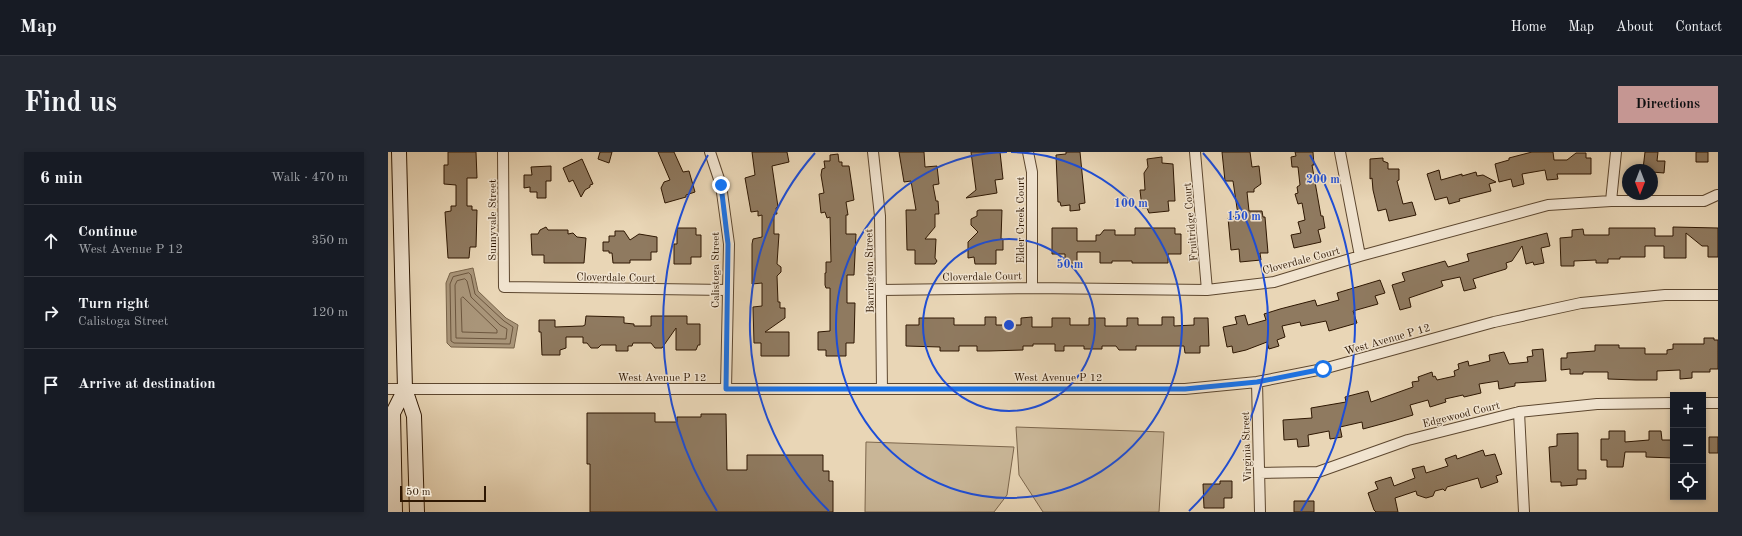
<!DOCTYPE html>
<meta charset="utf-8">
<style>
:root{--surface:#171b24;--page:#242831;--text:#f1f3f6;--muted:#9ea1a6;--line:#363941;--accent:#c59692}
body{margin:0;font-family:"Old Standard TT",serif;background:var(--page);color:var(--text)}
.controls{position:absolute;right:12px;bottom:12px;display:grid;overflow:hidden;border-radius:0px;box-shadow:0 2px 6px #0003}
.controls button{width:36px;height:36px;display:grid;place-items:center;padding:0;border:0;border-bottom:1px solid var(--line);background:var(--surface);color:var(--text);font:20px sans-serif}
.compass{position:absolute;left:1234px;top:12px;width:36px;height:36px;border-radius:50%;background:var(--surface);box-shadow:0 2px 6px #0003;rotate:180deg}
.scale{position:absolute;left:12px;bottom:10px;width:86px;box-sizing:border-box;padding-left:4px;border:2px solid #2e1702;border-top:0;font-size:11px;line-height:14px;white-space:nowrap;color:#2e1702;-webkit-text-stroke:3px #f1e4d0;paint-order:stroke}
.stop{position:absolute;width:12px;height:12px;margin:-9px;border:3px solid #1a73e8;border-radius:50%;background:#fff}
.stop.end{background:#1a73e8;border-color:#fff;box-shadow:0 1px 4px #0008}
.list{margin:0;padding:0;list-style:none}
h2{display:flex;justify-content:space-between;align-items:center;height:52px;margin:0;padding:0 16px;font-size:17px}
h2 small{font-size:13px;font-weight:400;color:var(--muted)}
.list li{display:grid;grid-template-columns:26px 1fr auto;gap:12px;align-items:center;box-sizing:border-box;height:72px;padding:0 16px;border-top:1px solid var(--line)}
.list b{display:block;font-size:15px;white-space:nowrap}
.list p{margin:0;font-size:13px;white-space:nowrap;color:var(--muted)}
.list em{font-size:13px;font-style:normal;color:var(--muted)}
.icon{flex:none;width:22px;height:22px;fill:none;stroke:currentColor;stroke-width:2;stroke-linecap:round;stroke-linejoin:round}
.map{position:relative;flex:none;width:1330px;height:360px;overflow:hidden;border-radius:0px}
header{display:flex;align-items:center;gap:24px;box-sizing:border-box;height:56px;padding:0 20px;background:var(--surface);border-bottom:1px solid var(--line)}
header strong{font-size:19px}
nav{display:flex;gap:22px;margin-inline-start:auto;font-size:14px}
.intro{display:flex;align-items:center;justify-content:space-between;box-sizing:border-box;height:96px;padding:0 24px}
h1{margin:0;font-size:28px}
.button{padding:10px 18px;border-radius:0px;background:var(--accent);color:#111;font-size:14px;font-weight:700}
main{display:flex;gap:24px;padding:0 24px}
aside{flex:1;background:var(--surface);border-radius:0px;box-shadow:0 2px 6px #0003}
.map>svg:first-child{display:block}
</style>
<header>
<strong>Map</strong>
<nav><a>Home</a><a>Map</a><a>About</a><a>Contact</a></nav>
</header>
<div class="intro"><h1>Find us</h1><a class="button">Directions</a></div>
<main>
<aside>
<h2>6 min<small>Walk · 470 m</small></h2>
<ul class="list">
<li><svg class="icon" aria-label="ahead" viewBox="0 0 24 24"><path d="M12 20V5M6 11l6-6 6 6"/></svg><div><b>Continue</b><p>West Avenue P 12</p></div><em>350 m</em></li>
<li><svg class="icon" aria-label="right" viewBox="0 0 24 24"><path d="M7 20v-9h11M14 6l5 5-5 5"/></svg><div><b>Turn right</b><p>Calistoga Street</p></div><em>120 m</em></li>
<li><svg class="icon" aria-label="arrive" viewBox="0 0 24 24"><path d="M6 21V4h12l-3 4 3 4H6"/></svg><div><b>Arrive at destination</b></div></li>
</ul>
</aside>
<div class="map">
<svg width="1330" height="360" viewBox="0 0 1330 360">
<rect width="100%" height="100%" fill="#e9d6b6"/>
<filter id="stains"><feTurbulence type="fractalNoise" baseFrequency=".005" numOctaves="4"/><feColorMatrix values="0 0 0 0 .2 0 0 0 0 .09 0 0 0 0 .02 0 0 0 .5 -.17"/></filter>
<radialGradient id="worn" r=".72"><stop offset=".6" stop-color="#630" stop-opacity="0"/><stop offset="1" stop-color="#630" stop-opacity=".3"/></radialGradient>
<path fill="#c9b697" stroke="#7c664c" d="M628 275 776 280 771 360H655L631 323Z
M478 290 626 295 619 343 606 360H477Z"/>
<path fill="#a99579" stroke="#786349" d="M85 116 90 139 118 166 130 173 126 196 63 195 59 191 58 131 62 121Z"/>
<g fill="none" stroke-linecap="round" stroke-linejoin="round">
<path stroke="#6c563e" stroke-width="1" d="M81 121 83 123 87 142 116 169 125 175 122 192 66 191 63 189 62 132 65 125Z
M77 127 79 129 83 145 112 173 119 177 118 187 68 186 67 133 69 129Z
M75 145 109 178V181L74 180 73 147Z"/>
</g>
<path fill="#8f7a60" stroke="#2e1702" d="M60 0H88L89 26H79V54H84V58H89L88 95H82L81 106H60L57 60 63 59V54H68V33L56 32V13H60Z
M212 0H224L221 11 210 7Z
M270 0H286L295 20 301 19 307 40 298 43V45L277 51 273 36 276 30 282 28Z
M364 0H399L401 10 384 14 390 55 388 56 389 62H386V82H391L389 112 393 115V120L389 124 390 150H392V156H397V166L377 180H401V204H373V191H366L365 155 374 154V131L364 132V92L365 87 374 85V63L370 64V59L363 60 357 26 367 23Z
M511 0H536L537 15 549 14 551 32 545 33 548 49H550L551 62H547V75L537 87H548L547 106 549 109 547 112H527V98H519L518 58H528L523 29 516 30Z
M583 0H612L615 27 607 28 609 41 578 46 588 38Z
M678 0H692L697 51 691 52 692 58 682 59V53L673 54 672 50H670L668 3 678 2Z
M834 0H862L864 15 871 14 873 32 866 37V40H859L861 59H874L875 65H877L880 101H872L873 108 852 110 851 97 843 98 840 66 850 63 845 29H837Z
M907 0H925L926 13H924L933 64H935L937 76 930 78 933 90 906 96 903 83 913 81 910 70 917 68 914 51 910 52 907 42 910 41 909 35 912 33 910 15H904L903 5 908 4Z
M1144 0H1165L1166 8H1179L1188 1H1198V6H1203V22H1169L1170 27 1159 28 1157 18 1134 22 1136 32 1125 35 1123 27 1111 30 1107 12 1121 8V6Z
M1257 0H1270L1269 9H1277L1276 21 1264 20V18L1255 17Z
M1308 0H1320V10H1308Z
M450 2 451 10H454V14H461L466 48 458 50 460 63H458V82H468L466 123H459V151H467L466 191H458V204H438V198H430V180L442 179V136H438L437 133V121H438V110H443L442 65 439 66 437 60 433 61 431 42 436 41 433 23 434 17 437 16 436 9H442V3Z
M774 5V11L785 12 787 49H780L781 59 761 61 759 56H754L752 38H757L756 21 760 15 759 7Z
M995 6V9L1000 11V17H1011V28L1009 29 1015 52 1024 50 1028 63 1001 69 998 57 990 59 985 38 984 26 982 27V7Z
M194 7 205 32 202 33V35L197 38 193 45 185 28 181 30 175 16Z
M163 14V29H158V46H149V40H142V35L136 36V23H144L143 15Z
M1051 18 1053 28 1074 22V24L1088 20 1089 24 1095 23 1108 30 1101 32 1103 39 1071 47 1072 49 1061 52 1059 45 1047 48 1039 22Z
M614 58 613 87H615V98H608V112H587L586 105 580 106V90L590 80 583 73V67L589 64V59L591 58Z
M158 75 160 78H180V82L185 81 189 85 198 86 196 111H156V103H144L143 82H150L152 78Z
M1285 75 1330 76V105H1320V94H1314L1298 81V106H1276V94H1257V105H1232V107H1220V111H1208V108L1186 109V114H1173L1172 86 1184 85V78L1195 77 1196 83H1221V76H1267V84H1285Z
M289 76H308V83H313V105H303V112H286V92H289Z
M664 76H689V89H708V83H712L716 78H727V83H747V76H787V82H793V102H780V111H744V109H724V111H712V100H689V111H677V102H664Z
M227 79H236L242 88 251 82 269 85V100H263V108H242V111H225L224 101H221V99H215V90H221V84H227Z
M1159 81 1162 94 1153 96 1156 111 1146 113 1145 110 1138 112 1134 94 1124 109 1118 111 1119 115 1118 117 1085 127 1088 136 1076 139 1072 125 1053 129 1055 134 1053 135 1021 146 1023 155 1012 158 1004 133 1017 129 1014 121 1057 109 1060 115 1081 109 1079 102Z
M992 128 997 141 987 144 990 152 965 159 969 171 941 179 938 169 913 174 912 170 894 174 897 185 889 188 891 194 881 197 879 190 858 198 845 201 844 194 839 195 835 175 849 172 847 165 857 163 860 173 878 168 876 162 892 157 927 148 929 154 951 148 949 141Z
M198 164 236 165V171L246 172V174H263V164H299V172H312V193H310L308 198H288V176L274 196H267L263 191H245L244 194H240V199H228V193H213L210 196H203L199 191H195V185H178V196L172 198V203H154L153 180H151V168H167V175L195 174 197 173Z
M597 165H608V173H633V166L644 165V175H664V166H682V173H701V166H717V174H739V166H750V173H774V165H786V174L806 173V166H820L821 194H812V201H797L796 194H748V198H731L728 194H714V197H696V194H676V199H667V192H645V194H635V198L601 199H589V194H571V199H552V195L518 194V173H531V166H566V173H597Z
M1316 186H1326V188H1330V217H1322V220H1304V226L1292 227V218L1269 219V228H1248L1220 227V220H1195V222H1182V217L1173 218V206H1179V201L1207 199V193H1231V196H1257V202H1279V198L1285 197V192H1316Z
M1155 197 1158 229 1127 231V234L1111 237 1110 229 1091 232 1093 241 1076 245 1075 243 1057 247 1058 250 1042 255 1040 248 1022 253 1025 263 1005 269 975 277 974 270 952 275 954 285 942 287 941 279 920 283 921 294 910 295 909 287 896 288 895 268 924 266 923 256 958 250 957 245 980 239 983 250 1025 235 1024 230 1031 229 1030 225 1044 220 1045 225 1047 224 1049 228 1067 224 1066 219 1071 217 1070 212 1080 209 1081 214 1102 209 1101 203 1116 200 1121 212 1140 210 1139 205 1145 204 1144 198Z
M199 261H267V270H289V265H313V262H338L339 318H359V303H435V319H441V329H445V360H202V312H199Z
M1221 279H1237V290L1261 288V279H1273L1274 288H1285V306L1258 305V300H1237L1235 315H1219V308H1213V287H1221Z
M1190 281V318H1198V327H1189V333L1173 334V330H1163L1161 295 1169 294V282Z
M1321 285H1330V301H1321Z
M1095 298 1097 304 1107 302 1114 322 1108 324 1110 330 1093 336 1090 326 1059 335 1057 339 1055 337 1047 339 1045 344 1038 346 1029 343 1028 339 1007 346 1010 360H988L986 358 980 341 990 337 987 330 1003 325 1006 334 1027 326 1024 317 1036 314 1038 321 1060 314 1057 307 1068 303 1069 307Z
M832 329H844V346H836V356H816L815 332H832Z
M906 349H926V360H906Z"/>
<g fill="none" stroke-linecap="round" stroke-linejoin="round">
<g stroke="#5d472f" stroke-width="12">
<path id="minor" d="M115 0 116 135 339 138
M322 0 333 33 341 92 338 237
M485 0 492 64 494 237
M640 0 644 20V136
M807 0 819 138
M952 0 972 104
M1223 49 1228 0
M493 138 644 136 819 138 886 130 972 104 1160 53 1223 49H1316L1329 43
M869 230 872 360
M0 237H797L869 230 935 217 1106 170 1193 151 1277 143H1330
M1315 251H1330
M1131 260 1136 360
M871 321 930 320 1020 288 1131 260 1209 252 1285 251"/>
</g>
<g stroke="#2e1702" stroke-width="16">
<path id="secondary" d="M11 0 17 237 26 264 29 360
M7 360 5 261 17 237"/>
</g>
<use href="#minor" stroke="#f1e4d0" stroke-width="10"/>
<use href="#secondary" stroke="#f1e4d0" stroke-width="14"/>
</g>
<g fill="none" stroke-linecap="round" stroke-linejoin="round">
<path stroke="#1a73e8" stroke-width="5" d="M333 33 340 92 338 237H797L869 230 935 217"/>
</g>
<g fill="none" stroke="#1d4ed8" stroke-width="2">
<circle cx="621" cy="173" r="86"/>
<path d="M623 0A173 173 0 1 1 619 0"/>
<path d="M441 359A259 259 0 0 1 427 1M815 1A259 259 0 0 1 801 359"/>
<path d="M329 359A346 346 0 0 1 320 3M922 3A346 346 0 0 1 913 359"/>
</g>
<g text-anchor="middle" stroke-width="3" stroke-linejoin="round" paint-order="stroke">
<g font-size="11" fill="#2e1702" stroke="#f1e4d0">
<text transform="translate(104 68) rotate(-90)" y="4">Sunnyvale Street</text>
<text transform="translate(632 68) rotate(-90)" y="4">Elder Creek Court</text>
<text transform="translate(802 70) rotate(-95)" y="4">Fruitridge Court</text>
<text transform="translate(913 108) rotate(-15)" y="4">Cloverdale Court</text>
<text transform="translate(327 118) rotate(-90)" y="4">Calistoga Street</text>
<text transform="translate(481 119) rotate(-91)" y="4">Barrington Street</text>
<text transform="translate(594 124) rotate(-1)" y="4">Cloverdale Court</text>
<text transform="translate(228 125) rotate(1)" y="4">Cloverdale Court</text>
<text transform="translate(999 187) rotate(-16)" y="4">West Avenue P 12</text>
<text x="274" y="229">West Avenue P 12</text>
<text x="670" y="229">West Avenue P 12</text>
<text transform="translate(1073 262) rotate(-14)" y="4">Edgewood Court</text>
<text transform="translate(858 295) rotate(-92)" y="4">Virginia Street</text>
</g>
</g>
<circle cx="621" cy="173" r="6" fill="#1d4ed8" stroke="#f1e4d0" stroke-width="2"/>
<g font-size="12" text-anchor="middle" font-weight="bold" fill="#1d4ed8" stroke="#f1e4d0" stroke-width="3" stroke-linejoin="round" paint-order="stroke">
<text x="935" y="31">200 m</text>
<text x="743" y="55">100 m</text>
<text x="856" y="68">150 m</text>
<text x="682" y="116">50 m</text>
</g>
<rect width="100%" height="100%" filter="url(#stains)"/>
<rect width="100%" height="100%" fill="url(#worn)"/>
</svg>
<div class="controls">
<button>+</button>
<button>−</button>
<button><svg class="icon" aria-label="locate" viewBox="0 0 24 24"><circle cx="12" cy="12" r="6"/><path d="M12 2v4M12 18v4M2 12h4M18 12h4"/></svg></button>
</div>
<svg class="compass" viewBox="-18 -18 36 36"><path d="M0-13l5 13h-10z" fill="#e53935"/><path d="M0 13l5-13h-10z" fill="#9ea1a6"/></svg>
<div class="scale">50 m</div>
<div class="stop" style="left:935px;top:217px"></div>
<div class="stop end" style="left:333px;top:33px"></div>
</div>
</main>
